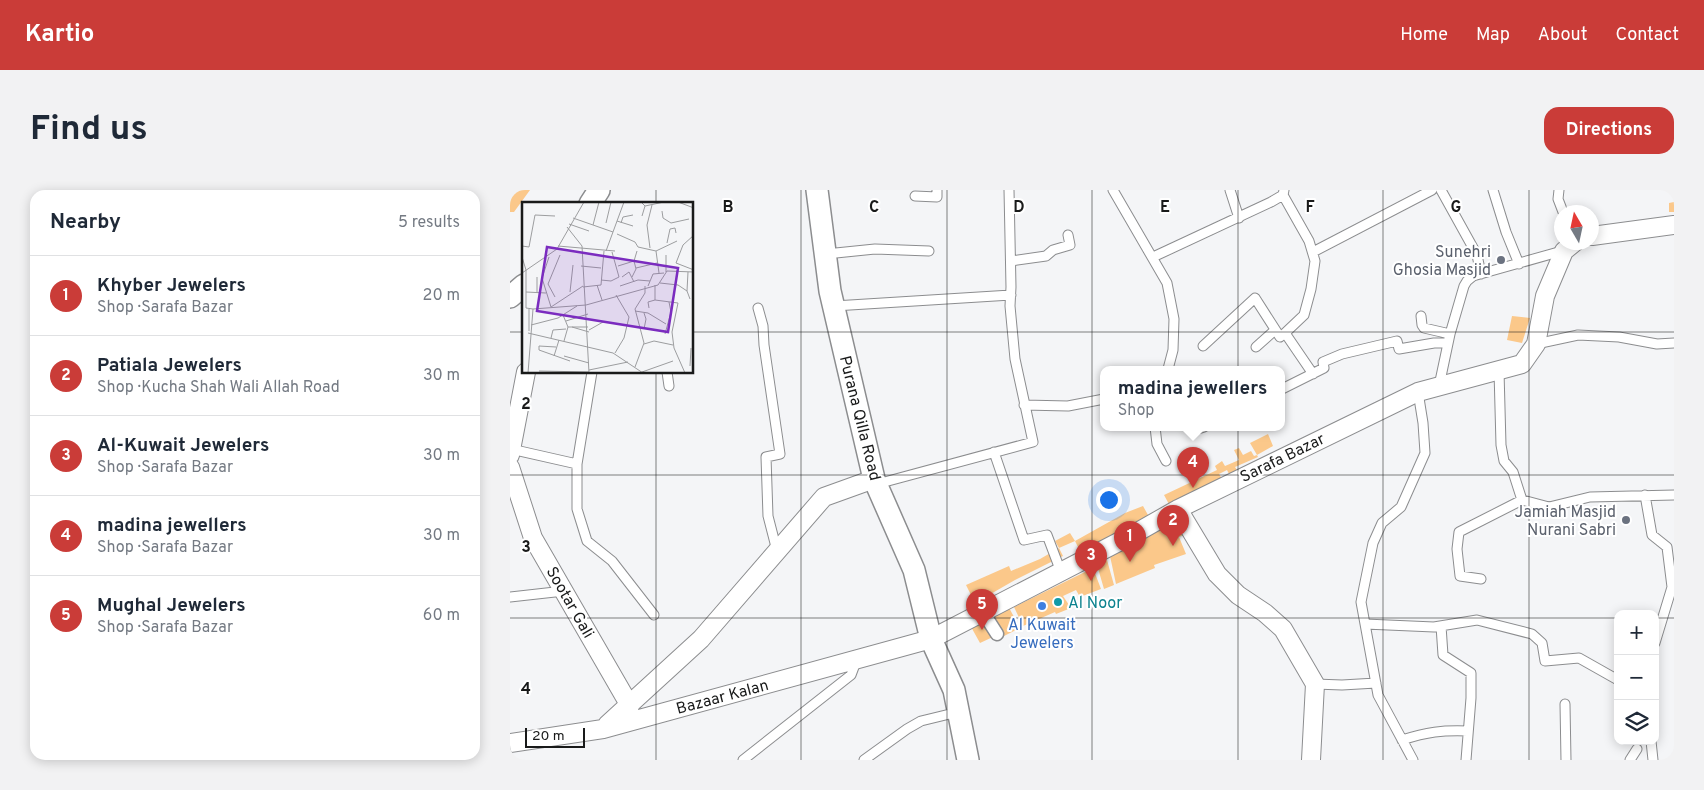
<!DOCTYPE html>
<meta charset="utf-8">
<style>
:root{--surface:#fff;--page:#f2f2f3;--text:#1f2937;--muted:#747a83;--line:#e0e1e3;--accent:#ca3c38}
body{margin:0;font-family:Overpass,sans-serif;background:var(--page);color:var(--text)}
.controls{position:absolute;right:15px;bottom:15px;display:grid;overflow:hidden;border-radius:10px;box-shadow:0 2px 12px #0003}
.controls button{width:45px;height:45px;display:grid;place-items:center;padding:0;border:0;border-bottom:1px solid var(--line);background:var(--surface);color:var(--text);font:25px sans-serif}
.compass{position:absolute;left:1044px;top:15px;width:45px;height:45px;border-radius:50%;background:var(--surface);box-shadow:0 2px 12px #0003;rotate:351deg}
.scale{position:absolute;left:15px;bottom:12px;width:60px;box-sizing:border-box;padding-left:5px;border:2px solid #191a1a;border-top:0;font-size:14px;line-height:18px;white-space:nowrap;color:#191a1a;-webkit-text-stroke:4px #fff;paint-order:stroke}
.you{position:absolute;left:598px;top:309px;width:18px;height:18px;margin:-12px;border:4px solid #fff;border-radius:50%;background:#1a73e8;box-shadow:0 0 0 8px #1a73e833}
.badge{display:grid;place-items:center;width:32px;height:32px;border-radius:50%;background:var(--accent);color:#fff;font-size:16px;font-weight:700}
.pin{position:absolute;translate:-50% -41px;filter:drop-shadow(0 1px 2px #0008)}
.pin::after{content:'';position:absolute;top:26px;width:18px;height:15px;background:inherit;clip-path:polygon(0 0,100% 0,50% 100%)}
.popup{position:absolute;left:590px;top:176px;width:185px;height:65px;box-sizing:border-box;display:grid;place-content:center;border-radius:10px;background:var(--surface);filter:drop-shadow(0 1px 4px #0005);font-size:16px;white-space:nowrap;color:var(--muted)}
.popup b{font-size:19px;color:var(--text)}
.popup::after{content:'';position:absolute;left:50%;top:100%;margin-left:-10px;border:10px solid transparent;border-top-color:var(--surface)}
.list{margin:0;padding:0;list-style:none}
h2{display:flex;justify-content:space-between;align-items:center;height:65px;margin:0;padding:0 20px;font-size:21px}
h2 small{font-size:16px;font-weight:400;color:var(--muted)}
.list li{display:grid;grid-template-columns:32px 1fr auto;gap:15px;align-items:center;box-sizing:border-box;height:80px;padding:0 20px;border-top:1px solid var(--line)}
.list b{display:block;font-size:19px;white-space:nowrap}
.list p{margin:0;font-size:16px;white-space:nowrap;color:var(--muted)}
.list em{font-size:16px;font-style:normal;color:var(--muted)}
.icon{flex:none;width:28px;height:28px;fill:none;stroke:currentColor;stroke-width:2;stroke-linecap:round;stroke-linejoin:round}
.map{position:relative;flex:none;width:1164px;height:570px;overflow:hidden;border-radius:15px}
header{display:flex;align-items:center;gap:30px;box-sizing:border-box;height:70px;padding:0 25px;background:var(--accent);color:#fff}
header strong{font-size:24px}
nav{display:flex;gap:28px;margin-inline-start:auto;font-size:18px}
.intro{display:flex;align-items:center;justify-content:space-between;box-sizing:border-box;height:120px;padding:0 30px}
h1{margin:0;font-size:35px}
.button{padding:12px 22px;border-radius:15px;background:var(--accent);color:#fff;font-size:18px;font-weight:700}
main{display:flex;gap:30px;padding:0 30px}
aside{flex:1;background:var(--surface);border-radius:15px;box-shadow:0 2px 12px #0003}
.map>svg:first-child{display:block}
</style>
<header>
<strong>Kartio</strong>
<nav><a>Home</a><a>Map</a><a>About</a><a>Contact</a></nav>
</header>
<div class="intro"><h1>Find us</h1><a class="button">Directions</a></div>
<main>
<aside>
<h2>Nearby<small>5 results</small></h2>
<ul class="list">
<li><span class="badge">1</span><div><b>Khyber Jewelers</b><p>Shop · Sarafa Bazar</p></div><em>20 m</em></li>
<li><span class="badge">2</span><div><b>Patiala Jewelers</b><p>Shop · Kucha Shah Wali Allah Road</p></div><em>30 m</em></li>
<li><span class="badge">3</span><div><b>Al-Kuwait Jewelers</b><p>Shop · Sarafa Bazar</p></div><em>30 m</em></li>
<li><span class="badge">4</span><div><b>madina jewellers</b><p>Shop · Sarafa Bazar</p></div><em>30 m</em></li>
<li><span class="badge">5</span><div><b>Mughal Jewelers</b><p>Shop · Sarafa Bazar</p></div><em>60 m</em></li>
</ul>
</aside>
<div class="map">
<svg width="1164" height="570" viewBox="0 0 1164 570">
<rect width="100%" height="100%" fill="#f4f5f7"/>
<path fill="#fbc88a" d="M0 0H20L4 22H0Z
M1164 12V22H1159V13Z
M1002 126 1020 128 1012 153 997 150Z
M758 244 763 256 747 265 748 267 725 277 727 280 719 284 717 280 709 284 713 290 660 316 654 305 707 280 705 276 712 271 715 276 729 270 724 260 729 258 733 265 741 261 744 266 747 265 740 253Z
M633 316 638 325 606 344 570 361 565 351 615 323Z
M668 324 681 342 669 347 676 364 644 375 645 378 606 394 600 366 619 357Z
M560 343 565 351 549 358 545 351Z
M549 358 553 366 505 390 465 413 456 395 499 376 501 381 530 369Z
M597 370 604 395 594 399 587 375Z
M583 378 591 399 570 407 566 400 553 406 561 418 546 424 545 422 513 436 504 417Z
M497 414 510 438 490 448 478 423Z
M473 428 485 446 470 453 460 435Z"/>
<g fill="none" stroke-linecap="round" stroke-linejoin="round">
<g stroke="#8c8d8f" stroke-width="11">
<path id="service" d="M603 0 657 93 664 129 663 160 658 179
M720 0 729 28
M931 0 967 65 971 84
M983 0 996 42 1009 74
M1049 0 1048 9 1053 22
M773 5 799 51 805 71 801 99 794 125 775 143
M405 6 427 7V0
M803 62 922 0
M316 64 365 59 419 61
M643 67 761 12 773 5 774 0
M501 71 536 66 543 60 560 55 558 45
M324 116 501 105
M248 118 253 136 254 155 270 264 256 267 258 326 267 361
M911 126 912 135 914 138 940 144
M1026 154 1068 145 1109 147 1147 154 1164 153
M693 156 745 108 770 147 775 143 803 184
M746 157 765 140
M82 182 67 274V319L77 351 102 371 144 425
M157 182 159 196
M929 196 940 144 954 96 957 91 963 86 1052 61
M772 199 814 178 813 172 832 164 887 151 889 159 924 153H938
M514 215 558 216 594 209
M645 237 647 254 656 271
M691 238 694 237
M1 259 67 274
M484 262 514 350 537 345 551 382
M367 294 523 252 505 169 500 116 501 97 499 0
M1135 305 1142 345 1157 357 1162 397 1145 453
M1012 310 1039 317 1080 307 1164 305
M971 389 950 386 947 359 949 342 1012 310 1003 282 994 271 991 255 989 181
M0 407 54 401
M855 434 924 437 967 430 1022 444 1032 453 1035 471 1069 468 1108 490
M931 436 933 465 961 483V508L956 570
M805 494 832 495 866 493
M1055 514 1056 570
M892 550C917 542 932 540 958 541
M1141 551 1143 570
M233 570 341 485 347 469
M354 570 397 539 411 531 448 522
M903 570 868 505 851 412 863 353 872 333 891 317 915 263 913 233 908 202
M1120 570 1127 559"/>
</g>
<g stroke="#8c8d8f" stroke-width="15">
<path id="pedestrian" d="M473 422 487 444"/>
</g>
<g stroke="#8c8d8f" stroke-width="20">
<path id="minor" d="M1082 46 1164 35
M0 265 16 182
M0 277 23 348 120 516
M668 319 707 384 728 405 755 423 773 439 805 494 801 570
M97 535 191 449 314 307 364 289
M0 553 93 539 421 449 624 344 668 319 908 202 1012 174 1026 154 1035 106 1054 61 1065 52"/>
</g>
<g stroke="#8c8d8f" stroke-width="24">
<path id="tertiary" d="M307 0 320 101 364 289 404 380 421 449 444 500 458 570
M80 14 89 0
M0 107 14 95"/>
</g>
<use href="#service" stroke="#fff" stroke-width="9"/>
<use href="#pedestrian" stroke="#fff" stroke-width="12"/>
<use href="#minor" stroke="#fff" stroke-width="18"/>
<use href="#tertiary" stroke="#fff" stroke-width="21"/>
</g>
<path fill="none" stroke="#191a1a" stroke-width="1" stroke-opacity="0.55" d="M146 0V14M291 0V570M437 0V570M582 0V570M728 0V570M873 0V570M1019 0V570M0 142H14M182 142H1164M146 182V570M0 285H1164M0 428H1108M1145 428H1164"/>
<g fill="#6b7280" stroke="#fff" stroke-width="2">
<circle cx="991" cy="70" r="5"/>
<circle cx="1116" cy="330" r="5"/>
</g>
<circle fill="#0f9aa8" stroke="#fff" stroke-width="2" cx="548" cy="412" r="5"/>
<circle fill="#3f7fe0" stroke="#fff" stroke-width="2" cx="532" cy="416" r="5"/>
<g text-anchor="middle" stroke-width="4" stroke-linejoin="round" paint-order="stroke">
<g font-size="16" fill="#5b616d" stroke="#fff" text-anchor="end">
<text x="981" y="67">Sunehri<tspan x="981" dy="18">Ghosia Masjid</tspan></text>
<text x="1106" y="327">Jamiah Masjid<tspan x="1106" dy="18">Nurani Sabri</tspan></text>
</g>
<g font-size="16" fill="#191a1a" stroke="#fff">
<text transform="translate(351 228) rotate(76)" y="6">Purana Qilla Road</text>
<text transform="translate(772 267) rotate(-26)" y="6">Sarafa Bazar</text>
<text transform="translate(61 412) rotate(60)" y="6">Sootar Gali</text>
<text transform="translate(212 506) rotate(-15)" y="6">Bazaar Kalan</text>
</g>
<g font-size="16" fill="#0d838f" stroke="#fff" text-anchor="start">
<text x="558" y="418">Al Noor</text>
</g>
<g font-size="16" fill="#366cbe" stroke="#fff">
<text x="532" y="440">Al Kuwait<tspan x="532" dy="18">Jewelers</tspan></text>
</g>
</g>
<g transform="translate(12 12)">
<rect width="171" height="171" fill="#f4f5f7"/>
<path fill="none" stroke="#9c9d9f" stroke-width="1" d="M119 0 123 4 120 14M156 0 172 6M123 4 142 0M140 9 141 16 149 21 167 17M51 16 91 30M95 19 111 24M84 21 89 0M99 21 101 15 111 13M47 22 67 29M71 23 77 0M45 25 60 44 67 171M95 32 113 40 116 45 134 49 155 39M172 33 161 43 154 61 172 68M145 41 148 27 153 26 154 31M0 44 7 45 13 13 33 14M36 44 93 49M128 46 125 23 130 3M84 49 102 0M134 49 137 71M0 55 4 68V106L11 107 6 171M27 55 20 76 29 105M59 64 79 66M96 64 112 59 115 49M114 66 135 61M144 70V53M166 70 165 89 168 97M0 71 35 47 62 0M100 75 107 70 112 80M110 75 114 67 112 59M79 78 89 79 97 75 90 50M138 81 156 83 165 89M75 83 80 98M98 84 116 78 128 79M126 84 131 72 142 71M61 85 79 83 82 49M4 90 24 91M48 90 51 63M15 91V75M33 95 26 82 38 53M133 98 156 101 150 130 152 146 163 171M29 105 61 84M127 106 126 100 133 98V83M11 107 64 103 136 83 145 69 172 70M113 109 126 111 144 122M122 111 124 117 122 127M41 113 46 125 42 139M44 119 66 112M9 123 36 116 55 104M46 125H66M50 125 67 130M67 128 81 120M7 129V107M6 131 91 151 121 171M143 132 149 110 147 100M29 136 31 128 44 127M122 142 132 139 151 143M34 145 17 144V148L48 159M93 151 102 136 107 115 94 93M32 154 37 138M42 154 67 161M168 164 169 146M113 165 122 141 113 107 123 91V84M67 168 106 160M17 169 67 170M120 170 151 159"/>
<path fill="#7b2cbf" fill-opacity="0.15" stroke="#7b2cbf" stroke-width="2.5" d="M25 45 156 66 146 130 15 109Z"/>
<rect width="171" height="171" fill="none" stroke="#191a1a" stroke-width="2.5"/>
</g>
<g font-size="16" text-anchor="middle" font-weight="bold" fill="#191a1a" stroke="#fff" stroke-width="4" stroke-linejoin="round" paint-order="stroke">
<text x="218" y="22">B</text>
<text x="364" y="22">C</text>
<text x="509" y="22">D</text>
<text x="655" y="22">E</text>
<text x="800" y="22">F</text>
<text x="946" y="22">G</text>
<text x="16" y="219">2</text>
<text x="16" y="362">3</text>
<text x="16" y="504">4</text>
</g>
</svg>
<div class="controls">
<button>+</button>
<button>−</button>
<button><svg class="icon" aria-label="layers" viewBox="0 0 24 24"><path d="M12 4l9 5-9 5-9-5zM3 14l9 5 9-5"/></svg></button>
</div>
<svg class="compass" viewBox="-18 -18 36 36"><path d="M0-13l5 13h-10z" fill="#e53935"/><path d="M0 13l5-13h-10z" fill="#747a83"/></svg>
<div class="scale">20 m</div>
<div class="you"></div>
<div class="pin badge" style="left:620px;top:372px">1</div>
<div class="pin badge" style="left:663px;top:356px">2</div>
<div class="pin badge" style="left:581px;top:391px">3</div>
<div class="pin badge" style="left:683px;top:298px">4</div>
<div class="popup"><b>madina jewellers</b>Shop</div>
<div class="pin badge" style="left:472px;top:440px">5</div>
</div>
</main>
